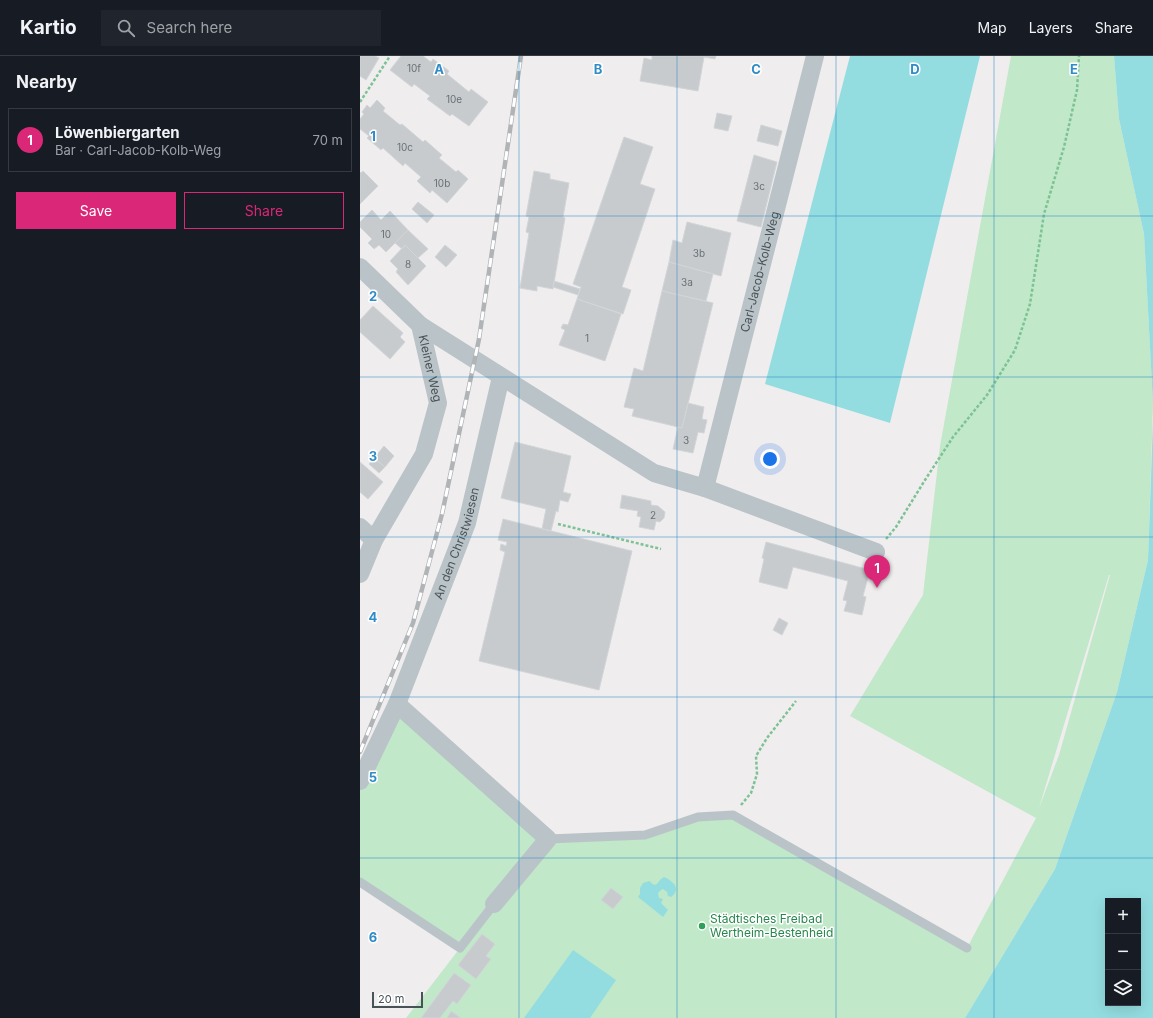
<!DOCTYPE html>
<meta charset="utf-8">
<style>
:root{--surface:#171b24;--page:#20242c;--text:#f1f3f6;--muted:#9ea1a6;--line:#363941;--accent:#db2777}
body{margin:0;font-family:Inter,sans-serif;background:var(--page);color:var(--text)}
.controls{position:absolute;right:12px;bottom:12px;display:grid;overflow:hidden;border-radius:0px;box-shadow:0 4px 16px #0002}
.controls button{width:36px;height:36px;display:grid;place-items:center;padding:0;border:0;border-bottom:1px solid var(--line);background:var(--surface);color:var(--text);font:20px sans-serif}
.scale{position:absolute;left:12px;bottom:10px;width:51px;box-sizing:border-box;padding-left:4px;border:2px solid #485358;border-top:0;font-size:11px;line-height:14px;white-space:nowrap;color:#485358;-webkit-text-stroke:3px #fff;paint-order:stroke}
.you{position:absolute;left:410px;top:403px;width:14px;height:14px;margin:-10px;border:3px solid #fff;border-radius:50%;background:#1a73e8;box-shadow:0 0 0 6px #1a73e833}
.badge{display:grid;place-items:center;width:26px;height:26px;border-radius:50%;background:var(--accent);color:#fff;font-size:13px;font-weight:700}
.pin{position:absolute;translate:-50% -33px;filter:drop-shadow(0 1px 2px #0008)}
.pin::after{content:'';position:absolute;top:21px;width:14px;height:12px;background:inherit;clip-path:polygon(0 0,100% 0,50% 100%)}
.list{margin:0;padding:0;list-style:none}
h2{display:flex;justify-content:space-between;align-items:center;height:52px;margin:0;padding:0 16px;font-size:17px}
h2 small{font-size:13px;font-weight:400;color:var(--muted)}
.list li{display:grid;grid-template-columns:26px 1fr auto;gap:12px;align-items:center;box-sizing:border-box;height:64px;margin:0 8px 8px;padding:0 8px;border:1px solid var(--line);border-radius:0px}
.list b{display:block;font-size:15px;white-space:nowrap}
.list p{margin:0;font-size:13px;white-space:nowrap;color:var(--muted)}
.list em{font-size:13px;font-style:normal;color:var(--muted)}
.actions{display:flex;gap:8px;padding:12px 16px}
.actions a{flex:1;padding:9px 0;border:1px solid var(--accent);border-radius:0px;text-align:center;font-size:14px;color:var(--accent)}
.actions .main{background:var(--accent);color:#fff}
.icon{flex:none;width:22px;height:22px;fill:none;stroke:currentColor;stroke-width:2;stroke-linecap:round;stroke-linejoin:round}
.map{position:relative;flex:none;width:793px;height:962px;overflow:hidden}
header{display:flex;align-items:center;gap:24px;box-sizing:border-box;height:56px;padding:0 20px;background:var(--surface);border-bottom:1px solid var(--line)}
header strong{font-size:19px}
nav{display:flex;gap:22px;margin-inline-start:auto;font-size:14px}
.search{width:280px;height:36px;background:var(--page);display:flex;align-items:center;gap:10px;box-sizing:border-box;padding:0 14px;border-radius:0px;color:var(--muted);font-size:15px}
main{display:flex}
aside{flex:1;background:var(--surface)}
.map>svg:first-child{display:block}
</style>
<header>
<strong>Kartio</strong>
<div class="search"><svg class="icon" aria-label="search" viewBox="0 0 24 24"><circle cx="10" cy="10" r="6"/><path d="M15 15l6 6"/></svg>Search here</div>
<nav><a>Map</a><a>Layers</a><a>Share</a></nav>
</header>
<main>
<aside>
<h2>Nearby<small></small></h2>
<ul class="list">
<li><span class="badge">1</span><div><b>Löwenbiergarten</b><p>Bar · Carl-Jacob-Kolb-Weg</p></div><em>70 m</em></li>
</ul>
<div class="actions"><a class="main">Save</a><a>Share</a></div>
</aside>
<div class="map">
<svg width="793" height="962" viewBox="0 0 793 962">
<rect width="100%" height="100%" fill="#f0edee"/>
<path fill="#c0e8c9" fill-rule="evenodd" d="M651 0H754L759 63 784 178 793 348 788 504 757 636 695 813 605 962H46L100 892 0 826V725L37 648 188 783 285 779 338 761 373 759 607 892 676 762 490 660 563 539 580 390ZM750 519 699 699 679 752 749 519Z"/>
<path fill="#93dde0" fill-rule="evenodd" d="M490 0H620L530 367 405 328Z
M754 0H793V348L784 178 759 63Z
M793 364V962H605L695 813 757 636 788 504ZM748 845H778V947H748Z
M304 821C313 825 322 833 311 841L308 840 307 836 303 833 301 834 298 837 299 842 303 843 301 847 308 854 303 861 278 841 280 838V832L283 827 289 825 294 829 297 828 300 824Z
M213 894 256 924 230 962H164Z"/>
<path fill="#c8cbce" stroke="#d2d5d8" d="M0 0H15L19 2 6 24 0 20Z
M41 0H63L71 6 73 3 89 15 87 18 109 36 111 33 128 46 109 70 92 58 90 60 67 43 70 40 54 28 52 31 30 14Z
M292 0H356L355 3 344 1 338 35 280 25 284 2 292 4Z
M17 44 25 52 23 55 40 69 42 68 63 86 65 84 82 99 79 102 96 116 98 114 108 123 87 147 72 134 70 137 57 125 61 121 45 107 43 110 23 92 21 94 7 82 9 80 0 73V63L4 58 2 56 7 49 10 52Z
M357 57 372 60 368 75 354 72Z
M401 69 422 75 418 90 397 85Z
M264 81 293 91 280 128 295 133 262 231 271 234 263 258 217 243 221 231 213 228Z
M394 99 417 106 401 171 377 165Z
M3 115 18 130 0 148V116L1 117Z
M174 115 190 118V123L209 127 203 161 205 162 193 233 177 230V235L160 232 169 177 166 176 169 161 166 160Z
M58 146 74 159 67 167 52 153Z
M12 154 21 164 30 155 48 174 26 196 19 189 14 193 8 187 12 183 0 171V166Z
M327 166 371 177 361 220 309 206 313 184 322 187Z
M48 174 68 193 58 202 45 189 42 193 35 187Z
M45 189 66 210 48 229 36 216 38 213 30 205Z
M85 189 97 199 86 211 75 201Z
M309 206 353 218 346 245 302 235Z
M194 225 220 233 218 239 193 231Z
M302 235 353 247 322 372 272 360 274 353 264 351 274 312 283 315Z
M217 243 261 258 245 305 199 289 205 274 201 272 203 268 208 269Z
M13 250 43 277 40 281 45 286 30 303 0 276V264Z
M328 347 344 351 342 363 347 364 344 377 338 376 333 397 313 393 318 371 322 372Z
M155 386 211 400 203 436 211 438 208 446 200 444 198 456 196 455 191 475 182 473 186 453 141 442Z
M24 390 34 400 25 411 14 402Z
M14 402 25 411 19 417 9 408Z
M0 406 23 426 8 443 0 436Z
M262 439 291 445V449L298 450 305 456 304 462 300 466 296 465 294 474 279 471 281 461 277 460 278 455 260 452Z
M143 463 272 495 239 634 119 605 145 496 140 494 141 488 146 490 147 486 138 484Z
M406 486 510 514 503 540 506 541 502 559 484 555 487 545 483 544 488 525 433 511 427 533 399 526 404 503 402 502Z
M419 562 428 567 422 579 413 574Z
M251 832 263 841 253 853 241 844Z
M122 878 135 888 126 900 131 903 116 923 98 909Z
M94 917 111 929 97 948 93 945 80 962H61Z
M91 955 101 962H87Z"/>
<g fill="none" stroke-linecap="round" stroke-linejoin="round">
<path stroke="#7dc294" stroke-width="2.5" stroke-dasharray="3 2" stroke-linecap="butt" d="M0 46 30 0
M198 468 301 493
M526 483 536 471 565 424 593 381 627 339 655 294 670 248 684 158 704 91 717 34 719 0
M381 749 391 737 397 718 396 700 407 682 436 645"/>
<path stroke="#bac4c8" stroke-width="9" d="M188 783 285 779 338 761 373 759 607 892
M0 826 100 892 134 848"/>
<g stroke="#bac4c8" stroke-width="18">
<path id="s1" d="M0 211 60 269 78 347 64 398 14 484 0 518"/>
<path id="s2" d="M60 269 294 417 345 432 455 0"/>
<path d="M345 432 516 496"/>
<path d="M0 471 14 484"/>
<path d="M37 648 188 783 134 848"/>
<path id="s3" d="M0 725 37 648 107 467 141 321"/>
</g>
<g stroke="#b0b4b7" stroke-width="4.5">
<path id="rail" d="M0 696 53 567 82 458 119 283 161 0"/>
</g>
<use href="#rail" stroke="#fff" stroke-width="3" stroke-dasharray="9" stroke-linecap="butt"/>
</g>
<path fill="none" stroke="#308cc7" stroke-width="1" stroke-opacity="0.55" d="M159 0V962M317 0V962M476 0V962M634 0V962M0 160H793M0 321H793M0 481H793M0 641H793M0 802H793"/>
<circle fill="#2e9e5b" stroke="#fff" stroke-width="1.5" cx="342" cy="870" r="4"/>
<g text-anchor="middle" stroke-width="3" stroke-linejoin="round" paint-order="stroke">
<g font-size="10" fill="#687176">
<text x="54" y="16">10f</text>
<text x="94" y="47">10e</text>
<text x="45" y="95">10c</text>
<text x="82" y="131">10b</text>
<text x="399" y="134">3c</text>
<text x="26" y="182">10</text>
<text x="339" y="201">3b</text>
<text x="48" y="212">8</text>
<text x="327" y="230">3a</text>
<text x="227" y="286">1</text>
<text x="326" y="388">3</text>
<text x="293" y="463">2</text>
</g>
<g font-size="12" fill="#485358" stroke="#fff">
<text dy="4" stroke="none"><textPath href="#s2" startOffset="553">Carl-Jacob-Kolb-Weg</textPath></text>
<text dy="4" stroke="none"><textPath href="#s1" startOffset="128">Kleiner Weg</textPath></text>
<text dy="4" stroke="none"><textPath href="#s3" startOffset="257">An den Christwiesen</textPath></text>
</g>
<g font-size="12" fill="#27864d" stroke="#fff" text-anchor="start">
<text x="350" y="867">Städtisches Freibad<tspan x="350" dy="14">Wertheim-Bestenheid</tspan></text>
</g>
</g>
<g font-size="13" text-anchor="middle" font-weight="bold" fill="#308cc7" stroke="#fff" stroke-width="3" stroke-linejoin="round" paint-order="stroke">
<text x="79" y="18">A</text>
<text x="238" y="18">B</text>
<text x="396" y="18">C</text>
<text x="555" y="18">D</text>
<text x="714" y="18">E</text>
<text x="13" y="85">1</text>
<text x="13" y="245">2</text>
<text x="13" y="405">3</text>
<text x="13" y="566">4</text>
<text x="13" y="726">5</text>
<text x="13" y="886">6</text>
</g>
</svg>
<div class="controls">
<button>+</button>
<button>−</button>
<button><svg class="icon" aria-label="layers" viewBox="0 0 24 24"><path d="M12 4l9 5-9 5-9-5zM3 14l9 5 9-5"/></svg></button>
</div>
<div class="scale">20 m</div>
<div class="you"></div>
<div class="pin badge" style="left:517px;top:532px">1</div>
</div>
</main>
